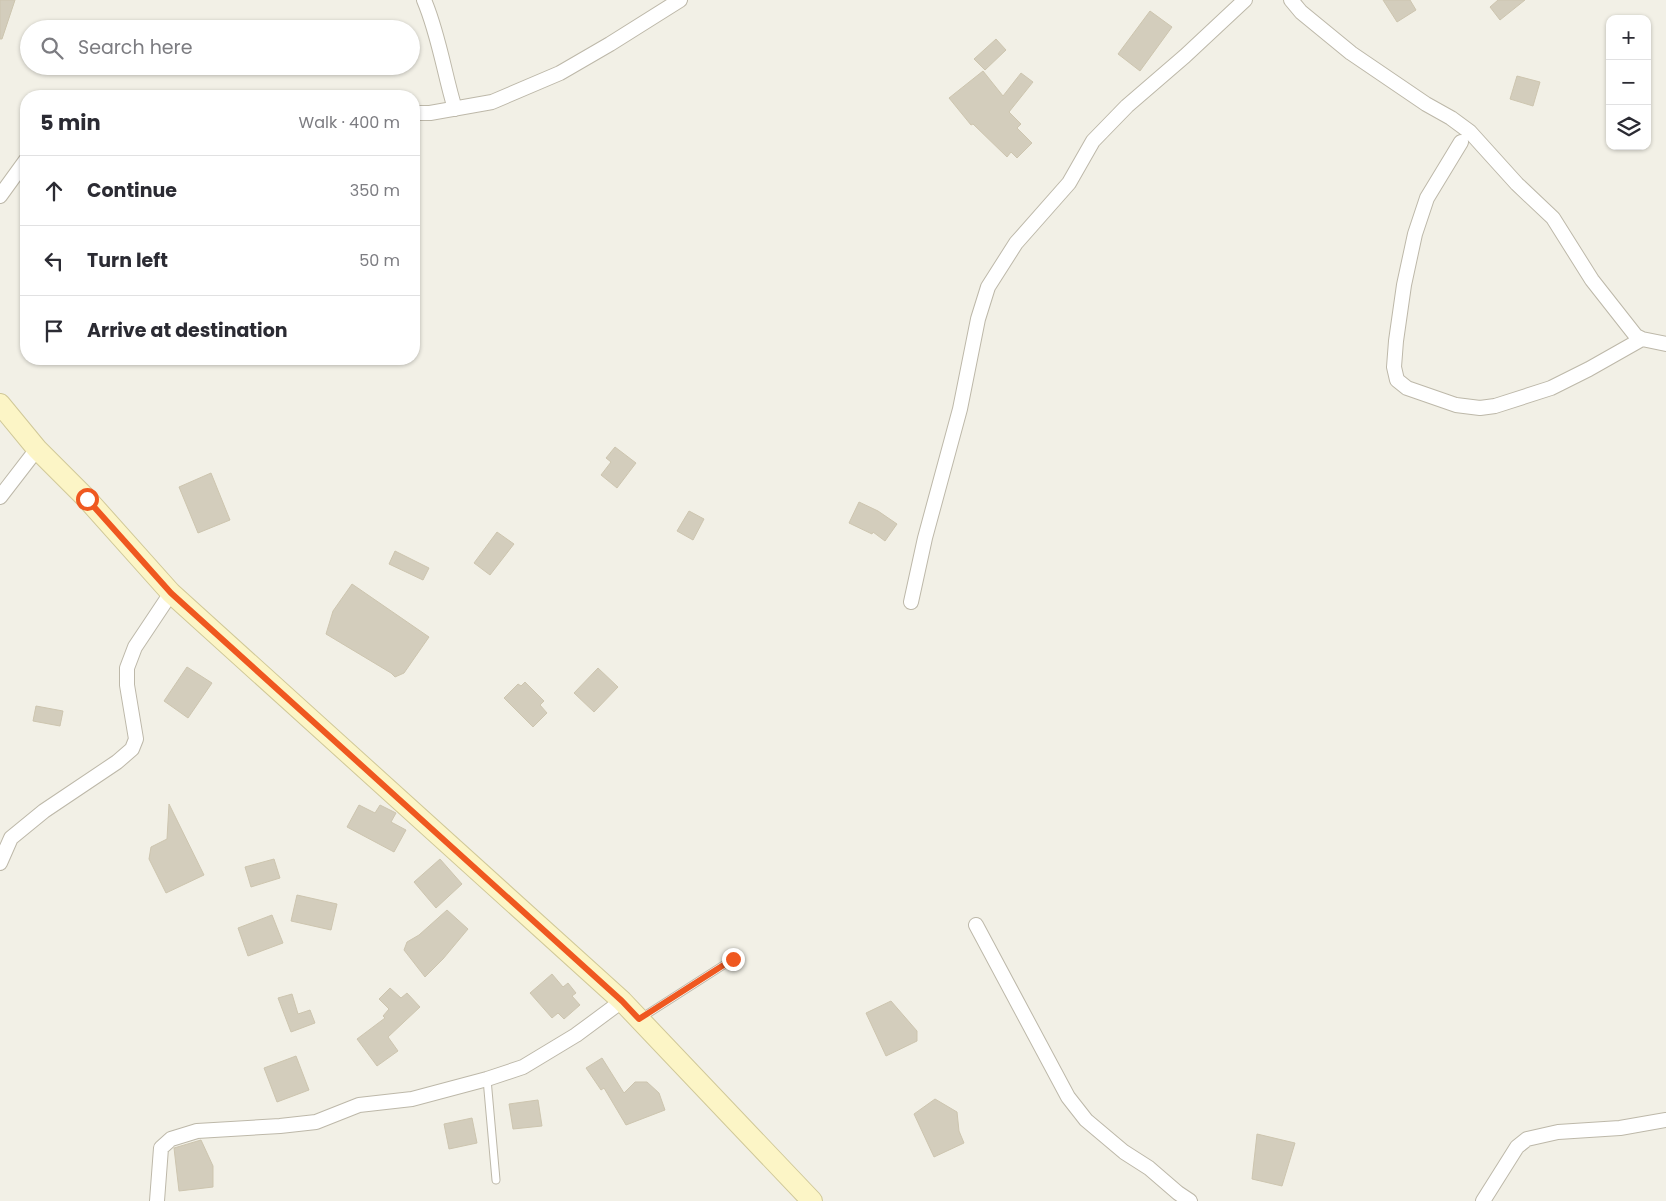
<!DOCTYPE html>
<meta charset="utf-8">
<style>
:root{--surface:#fff;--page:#f2f2f3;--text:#2b2b33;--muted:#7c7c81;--line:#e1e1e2}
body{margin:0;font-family:Poppins,sans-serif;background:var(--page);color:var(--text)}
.controls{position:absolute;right:15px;top:15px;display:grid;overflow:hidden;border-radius:10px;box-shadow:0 1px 4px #0004}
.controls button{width:45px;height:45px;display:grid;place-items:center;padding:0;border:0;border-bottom:1px solid var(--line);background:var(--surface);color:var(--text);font:25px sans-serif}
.stop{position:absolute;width:15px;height:15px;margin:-11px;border:4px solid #ef5820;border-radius:50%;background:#fff}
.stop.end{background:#ef5820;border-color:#fff;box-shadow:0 1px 5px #0008}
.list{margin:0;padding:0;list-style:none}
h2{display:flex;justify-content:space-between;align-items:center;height:65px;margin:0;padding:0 20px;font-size:21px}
h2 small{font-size:16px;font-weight:400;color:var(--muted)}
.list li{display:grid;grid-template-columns:32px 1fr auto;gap:15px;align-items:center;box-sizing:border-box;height:70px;padding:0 20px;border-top:1px solid var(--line)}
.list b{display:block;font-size:19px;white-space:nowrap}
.list em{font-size:16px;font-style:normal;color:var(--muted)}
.icon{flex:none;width:28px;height:28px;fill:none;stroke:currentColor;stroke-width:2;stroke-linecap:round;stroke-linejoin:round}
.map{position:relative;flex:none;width:1666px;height:1201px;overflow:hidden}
.search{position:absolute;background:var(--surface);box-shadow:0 1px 4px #0004;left:20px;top:20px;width:400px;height:55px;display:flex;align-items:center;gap:12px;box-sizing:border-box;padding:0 18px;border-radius:28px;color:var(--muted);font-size:19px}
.panel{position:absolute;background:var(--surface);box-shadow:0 1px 4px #0004;left:20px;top:90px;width:400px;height:275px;border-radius:20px}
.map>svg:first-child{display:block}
</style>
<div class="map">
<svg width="1666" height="1201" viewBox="0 0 1666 1201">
<rect width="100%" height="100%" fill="#f2f0e6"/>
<path fill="#d3cdbc" stroke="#cdc5af" d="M0 0H15L2 39H0Z
M1383 0H1410L1416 10 1397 22Z
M1498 0H1525L1500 20 1490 7Z
M1150 11 1172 27 1140 71 1118 54Z
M996 39 1006 50 985 70 974 59Z
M983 71 1003 96 1021 73 1033 82 1009 112 1021 124 1017 128 1032 143 1017 158 1011 152 1007 157 973 124 971 125 949 98Z
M1517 76 1540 82 1533 106 1510 99Z
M615 447 636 463 617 488 601 475 611 462 606 458Z
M211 473 230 520 198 533 179 487Z
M859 502 878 511 897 524 885 541 873 532 872 534 849 523Z
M689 511 704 519 693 540 677 531Z
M497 532 514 544 490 575 474 563Z
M395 551 429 568 423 580 389 564Z
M352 584 429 637 404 673 395 677 391 673 326 634 333 611Z
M187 667 212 683 188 718 164 701Z
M598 668 618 687 594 712 574 693Z
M525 682 544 701 540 705 547 713 533 727 504 698 518 684 521 686Z
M36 706 63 711 60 726 33 721Z
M169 804 204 875 166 893 149 859 151 847 167 839Z
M359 805 375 813 380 805 396 813 391 822 406 830 394 852 347 827Z
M274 859 280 878 251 887 245 867Z
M440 859 462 884 436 908 414 882Z
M297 895 337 904 331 930 291 921Z
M447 910 468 929 443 959 425 977 404 950 407 942 419 935Z
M272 915 283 943 248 956 238 928Z
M552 974 563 987 568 983 576 993 572 996 580 1005 564 1019 558 1013 552 1018 530 993Z
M390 988 401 998 407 993 420 1007 388 1037 398 1051 377 1066 357 1039 385 1018 383 1016 389 1009 379 999Z
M292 994 298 1014 310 1010 315 1023 291 1032 278 998Z
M891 1001 917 1031V1041L886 1056 866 1013Z
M296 1056 309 1090 277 1102 264 1068Z
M602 1058 624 1093 635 1082H647L659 1093 665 1110 626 1125 604 1088 601 1090 586 1068Z
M935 1099 957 1112 959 1131 964 1143 934 1157 914 1114Z
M538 1100 542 1126 513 1129 509 1104Z
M472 1118 477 1143 449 1149 444 1124Z
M1257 1134 1295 1143 1282 1186 1252 1179Z
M201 1140 213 1166V1187L179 1191 174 1148Z"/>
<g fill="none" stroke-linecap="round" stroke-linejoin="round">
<g stroke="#bdb8a9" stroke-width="9">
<path id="lane" d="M641 1018 733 959
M487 1079 496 1180"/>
</g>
<g stroke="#bdb8a9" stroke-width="16">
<path id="street" d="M424 0C439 35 444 73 455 109
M1291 0 1301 12 1351 53 1426 104 1451 118 1470 132 1517 184 1553 218 1592 280 1636 336 1642 339 1666 344
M414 113H430L492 102 560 73 610 44 680 0
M1461 142 1427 198 1415 234 1404 285 1396 341 1394 367 1397 380 1407 388 1456 405 1480 408 1495 406 1551 388 1589 369 1642 339
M0 196 26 160
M0 497 37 449
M911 602 925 538 960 409 978 319 988 287 1016 243 1069 183 1093 141 1127 106 1185 56 1245 0
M0 863 11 838 44 811 117 762 132 749 136 739 127 685V668L135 647 171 593
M976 925 1068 1097 1086 1120 1124 1152 1149 1168 1178 1193 1190 1201
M157 1201 161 1148 171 1139 197 1131 280 1126 316 1122 359 1105 412 1099 487 1079 523 1067 576 1035 622 1001
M1483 1201 1517 1147 1527 1139 1558 1132 1620 1128 1666 1120"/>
</g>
<g stroke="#d0c898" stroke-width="22">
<path id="secondary" d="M0 404 37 449 87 499 171 593 622 1001 812 1201"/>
</g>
<use href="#lane" stroke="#fff" stroke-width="7"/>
<use href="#street" stroke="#fff" stroke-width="14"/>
<use href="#secondary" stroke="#fcf5c6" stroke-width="20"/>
</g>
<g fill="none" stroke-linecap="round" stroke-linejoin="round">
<path stroke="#ef5820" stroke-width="6" d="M87 499 171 593 622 1001 639 1019 733 959"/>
</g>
</svg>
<div class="controls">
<button>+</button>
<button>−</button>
<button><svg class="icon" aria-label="layers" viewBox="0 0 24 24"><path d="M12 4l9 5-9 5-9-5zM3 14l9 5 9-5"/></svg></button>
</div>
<div class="stop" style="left:87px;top:499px"></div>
<div class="stop end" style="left:733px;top:959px"></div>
<div class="search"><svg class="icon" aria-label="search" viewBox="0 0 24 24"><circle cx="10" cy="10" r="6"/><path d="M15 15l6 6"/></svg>Search here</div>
<section class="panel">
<h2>5 min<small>Walk · 400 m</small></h2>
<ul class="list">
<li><svg class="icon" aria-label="ahead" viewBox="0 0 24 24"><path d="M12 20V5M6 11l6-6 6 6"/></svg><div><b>Continue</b></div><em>350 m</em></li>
<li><svg class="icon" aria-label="left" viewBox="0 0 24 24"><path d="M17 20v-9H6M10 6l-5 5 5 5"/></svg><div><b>Turn left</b></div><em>50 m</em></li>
<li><svg class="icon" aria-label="arrive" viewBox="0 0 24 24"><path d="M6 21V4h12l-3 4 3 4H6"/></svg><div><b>Arrive at destination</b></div></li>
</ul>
</section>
</div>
